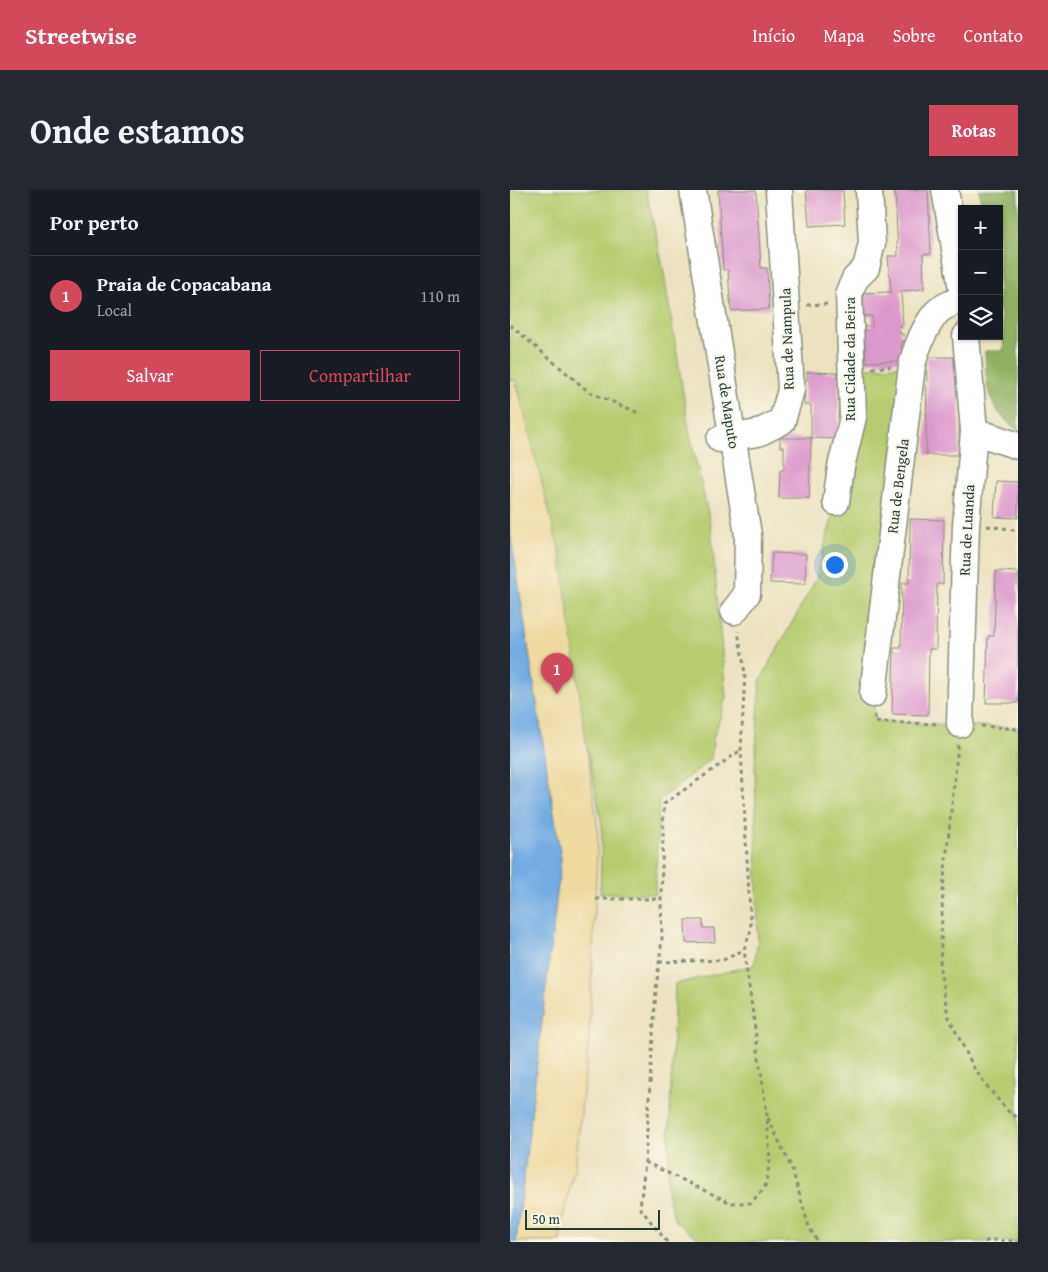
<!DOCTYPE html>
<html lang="pt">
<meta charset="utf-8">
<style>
:root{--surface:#171b24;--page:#242831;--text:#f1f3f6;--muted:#9ea1a6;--line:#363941;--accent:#d1495b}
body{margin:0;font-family:"Gentium Book Plus",serif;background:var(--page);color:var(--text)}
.controls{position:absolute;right:15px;top:15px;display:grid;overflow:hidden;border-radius:0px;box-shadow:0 1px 4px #0004}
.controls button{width:45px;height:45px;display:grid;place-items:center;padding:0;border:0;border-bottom:1px solid var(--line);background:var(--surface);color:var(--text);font:25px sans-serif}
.scale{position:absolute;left:15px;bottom:12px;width:135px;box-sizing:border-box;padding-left:5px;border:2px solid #1f3d34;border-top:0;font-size:14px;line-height:18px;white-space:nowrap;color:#1f3d34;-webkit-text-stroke:4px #fbf7ec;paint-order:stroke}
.you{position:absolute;left:324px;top:374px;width:18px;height:18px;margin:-12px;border:4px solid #fff;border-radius:50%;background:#1a73e8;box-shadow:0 0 0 8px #1a73e833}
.badge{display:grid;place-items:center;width:32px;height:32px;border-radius:50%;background:var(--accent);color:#fff;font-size:16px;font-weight:700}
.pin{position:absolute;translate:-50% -41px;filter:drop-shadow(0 1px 2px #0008)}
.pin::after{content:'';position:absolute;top:26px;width:18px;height:15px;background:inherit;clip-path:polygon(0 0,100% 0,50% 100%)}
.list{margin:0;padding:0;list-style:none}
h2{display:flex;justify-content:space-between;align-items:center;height:65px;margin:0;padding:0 20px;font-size:21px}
h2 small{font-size:16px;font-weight:400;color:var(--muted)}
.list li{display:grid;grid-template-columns:32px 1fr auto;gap:15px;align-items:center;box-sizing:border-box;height:80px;padding:0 20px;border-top:1px solid var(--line)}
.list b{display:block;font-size:19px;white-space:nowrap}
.list p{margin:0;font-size:16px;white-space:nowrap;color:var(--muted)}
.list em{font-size:16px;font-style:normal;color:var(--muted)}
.actions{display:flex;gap:10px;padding:15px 20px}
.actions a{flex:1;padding:11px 0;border:1px solid var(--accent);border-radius:0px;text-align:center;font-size:18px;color:var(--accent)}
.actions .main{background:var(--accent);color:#fff}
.icon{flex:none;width:28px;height:28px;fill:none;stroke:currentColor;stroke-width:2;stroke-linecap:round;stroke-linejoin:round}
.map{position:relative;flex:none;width:508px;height:1052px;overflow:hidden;border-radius:0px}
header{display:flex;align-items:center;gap:30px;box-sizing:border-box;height:70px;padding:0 25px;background:var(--accent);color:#fff}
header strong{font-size:24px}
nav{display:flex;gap:28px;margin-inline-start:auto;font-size:18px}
.intro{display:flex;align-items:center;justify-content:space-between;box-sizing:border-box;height:120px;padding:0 30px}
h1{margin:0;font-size:35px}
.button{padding:12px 22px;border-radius:0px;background:var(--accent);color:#fff;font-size:18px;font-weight:700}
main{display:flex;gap:30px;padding:0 30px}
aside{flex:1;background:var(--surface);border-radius:0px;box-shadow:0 1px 4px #0004}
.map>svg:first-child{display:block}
</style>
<header>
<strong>Streetwise</strong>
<nav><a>Início</a><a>Mapa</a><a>Sobre</a><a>Contato</a></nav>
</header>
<div class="intro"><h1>Onde estamos</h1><a class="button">Rotas</a></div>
<main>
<aside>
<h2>Por perto<small></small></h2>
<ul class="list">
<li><span class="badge">1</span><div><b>Praia de Copacabana</b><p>Local</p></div><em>110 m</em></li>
</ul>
<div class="actions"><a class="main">Salvar</a><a>Compartilhar</a></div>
</aside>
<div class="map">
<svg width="508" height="1052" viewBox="0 0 508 1052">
<rect width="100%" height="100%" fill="#fbf7ec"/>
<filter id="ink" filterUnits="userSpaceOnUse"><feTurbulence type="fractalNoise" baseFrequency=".02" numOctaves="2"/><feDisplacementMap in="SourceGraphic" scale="10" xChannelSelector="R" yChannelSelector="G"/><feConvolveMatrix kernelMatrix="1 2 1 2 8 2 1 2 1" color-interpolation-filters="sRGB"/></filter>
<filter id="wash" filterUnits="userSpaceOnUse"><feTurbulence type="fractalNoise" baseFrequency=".0096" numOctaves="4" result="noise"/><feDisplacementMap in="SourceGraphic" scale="20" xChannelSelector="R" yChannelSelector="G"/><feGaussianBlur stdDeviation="1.12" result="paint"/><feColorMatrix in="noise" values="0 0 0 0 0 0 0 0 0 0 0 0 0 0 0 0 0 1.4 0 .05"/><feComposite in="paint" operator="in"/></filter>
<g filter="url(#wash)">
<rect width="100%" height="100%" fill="#ece2c0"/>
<path fill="#b7cc70" stroke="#6b8452" d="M0 0H136L153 78 180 245 201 337 216 507 203 550 201 569 149 610 145 704 90 703 92 635 7 191H0Z
M402 175 363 504 365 531 508 538V1052H194L165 1031 157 1002 165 794 244 775 248 750 245 574 250 491 306 389 326 312 342 179Z"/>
<path fill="#91b062" stroke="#58764b" d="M469 0H508V241C475 214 477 201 475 161H493L494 141 489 115V19H472Z"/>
<path fill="#eeda9e" stroke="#868c69" d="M7 195 51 368 88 640 79 849 65 976 50 1040 51 1052H6L51 669 0 340V196Z"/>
<path fill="#72ace3" stroke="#48748c" d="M0 340 51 669 6 1052H0Z"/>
<g id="blocks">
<path fill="#db98cb" d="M208 0H246L251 78H257L259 119 221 121 218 80H213Z
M296 0H333L335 34 299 36Z
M385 0H418L421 64H413L414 99 391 101 393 135H389L390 144H393L394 152H391L392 171 356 172 354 136H362V126H354L353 103 381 102 378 66H388Z
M417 167H450L449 265H416Z
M297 182 329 183 328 249 301 248V215H294L295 190H297Z
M270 248H301L299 308H269L270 280H274V257H270Z
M486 291 508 292V328L484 327Z
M400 329 434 330 433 394H427L426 459H419L418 525 382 524 384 458H391L392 393H399Z
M262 363 296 364 295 394 260 393Z
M486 381 508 382V513H476L478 446H484Z
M175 730H193V738H204L205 752 176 753Z"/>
</g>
</g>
<g filter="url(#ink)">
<use href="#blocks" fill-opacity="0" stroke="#86907a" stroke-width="1"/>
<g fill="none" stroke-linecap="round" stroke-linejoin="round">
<g stroke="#86907a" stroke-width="29">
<path id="minor" d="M183 0 238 345 237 404 224 421
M435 0 452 99
M464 241 508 256
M210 249 248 243 272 231 281 200 269 0
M326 312 331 277 343 227 339 102 345 89 356 78 362 53 359 0
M363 504 402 175C406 158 415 136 427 122 433 116 444 112 452 109
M450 534 456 335 464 241 456 146"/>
</g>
<path stroke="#86907a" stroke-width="3" stroke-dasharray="4 4" stroke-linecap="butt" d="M297 115 318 114
M0 135 79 202 129 223
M362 178 381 177
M477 336 493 338 508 341
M365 525V532L430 534
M471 536 508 539
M448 555 433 699 430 779 438 826 464 878 479 899 498 921 508 928
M86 709H151
M149 772 213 770 234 760 241 740 231 560 235 483 228 441
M258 928 282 979 299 1037 308 1052
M135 972 221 1013H241L255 997 260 971 257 925 234 760
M157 1052 130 1018 135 972 146 799 152 749 151 709 154 614 231 560
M475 1052 479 1050 508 1051"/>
<use href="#minor" stroke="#fff" stroke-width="26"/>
</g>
</g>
<g text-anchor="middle" stroke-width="4" stroke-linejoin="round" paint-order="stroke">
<g font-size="15" fill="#1f3d34" stroke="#fbf7ec">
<text transform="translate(277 149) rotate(-92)" y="5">Rua de Nampula</text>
<text transform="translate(340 169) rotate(-90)" y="5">Rua Cidade da Beira</text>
<text transform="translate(217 212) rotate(81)" y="5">Rua de Maputo</text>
<text transform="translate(388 296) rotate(-83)" y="5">Rua de Bengela</text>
<text transform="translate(457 340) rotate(-87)" y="5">Rua de Luanda</text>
</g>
</g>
</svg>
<div class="controls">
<button>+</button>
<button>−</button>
<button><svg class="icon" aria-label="layers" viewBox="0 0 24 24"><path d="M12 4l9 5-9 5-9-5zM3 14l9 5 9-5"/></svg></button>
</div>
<div class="scale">50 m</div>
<div class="you"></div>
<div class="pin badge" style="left:47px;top:504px">1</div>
</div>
</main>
